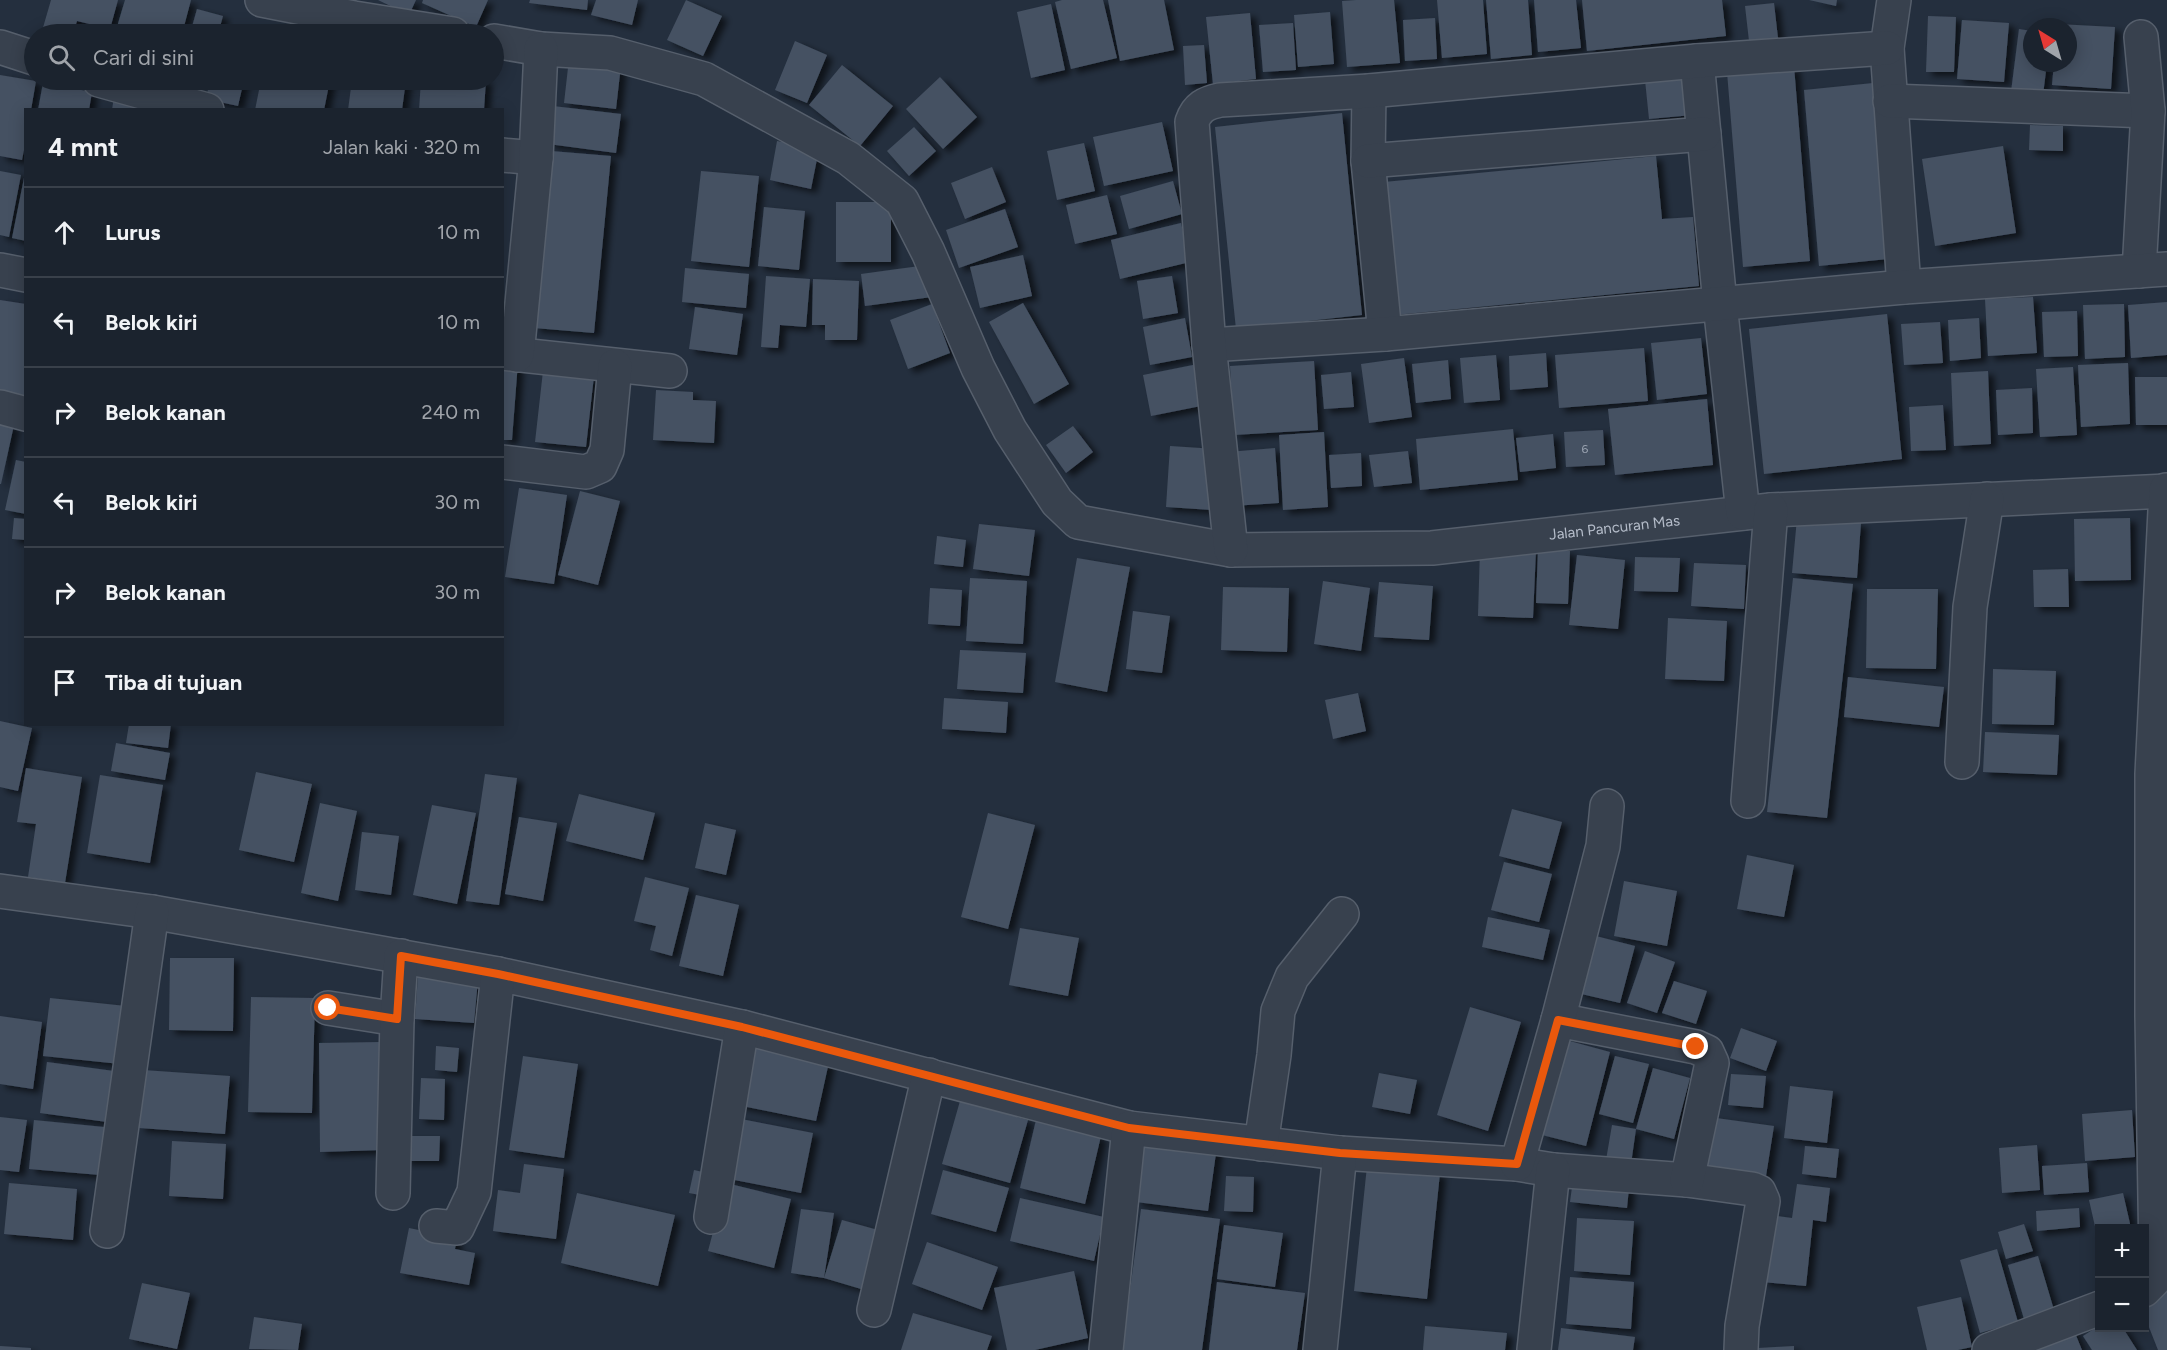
<!DOCTYPE html>
<html lang="id">
<meta charset="utf-8">
<style>
:root{--surface:#1b232e;--page:#242b36;--text:#f1f3f6;--muted:#a0a4aa;--line:#39404a}
body{margin:0;font-family:Figtree,sans-serif;background:var(--page);color:var(--text)}
.controls{position:absolute;right:18px;bottom:18px;display:grid;overflow:hidden;border-radius:0px;box-shadow:0 3px 15px #0003}
.controls button{width:54px;height:54px;display:grid;place-items:center;padding:0;border:0;border-bottom:2px solid var(--line);background:var(--surface);color:var(--text);font:30px sans-serif}
.compass{position:absolute;left:2023px;top:18px;width:54px;height:54px;border-radius:50%;background:var(--surface);box-shadow:0 3px 15px #0003;rotate:323deg}
.stop{position:absolute;width:18px;height:18px;margin:-14px;border:4px solid #ea580c;border-radius:50%;background:#fff}
.stop.end{background:#ea580c;border-color:#fff;box-shadow:0 2px 6px #0008}
.list{margin:0;padding:0;list-style:none}
h2{display:flex;justify-content:space-between;align-items:center;height:78px;margin:0;padding:0 24px;font-size:26px}
h2 small{font-size:20px;font-weight:400;color:var(--muted)}
.list li{display:grid;grid-template-columns:39px 1fr auto;gap:18px;align-items:center;box-sizing:border-box;height:90px;padding:0 24px;border-top:2px solid var(--line)}
.list b{display:block;font-size:22px;white-space:nowrap}
.list em{font-size:20px;font-style:normal;color:var(--muted)}
.icon{flex:none;width:33px;height:33px;fill:none;stroke:currentColor;stroke-width:2;stroke-linecap:round;stroke-linejoin:round}
.map{position:relative;flex:none;width:2167px;height:1350px;overflow:hidden}
.search{position:absolute;background:var(--surface);box-shadow:0 3px 15px #0003;left:24px;top:24px;width:480px;height:66px;display:flex;align-items:center;gap:15px;box-sizing:border-box;padding:0 21px;border-radius:33px;color:var(--muted);font-size:22px}
.panel{position:absolute;background:var(--surface);box-shadow:0 3px 15px #0003;left:24px;top:108px;width:480px;height:618px;border-radius:0px}
.map>svg:first-child{display:block}
</style>
<div class="map">
<svg width="2167" height="1350" viewBox="0 0 2167 1350">
<defs>
<filter id="shadow"><feDropShadow dx="6" dy="4" stdDeviation="3" flood-color="#0009"/></filter>
</defs>
<rect width="100%" height="100%" fill="#242f3e"/>
<path fill="#455162" filter="url(#shadow)" d="M51 0H118L110 29 77 21 73 34H55L42 31Z
M125 0H191L182 34H143L117 27Z
M378 0H416L409 15Z
M423 0H488L476 27 422 3Z
M530 0H588L587 10 529 3Z
M596 0H638L632 25 591 15Z
M686 0 722 16 703 56 667 40Z
M1062 0H1103L1117 58 1071 69 1055 2Z
M1108 0H1164L1174 50 1120 61Z
M1356 0H1394L1400 63 1347 67 1342 1Z
M1437 0H1483L1487 54 1442 58Z
M1486 0H1528L1532 55 1491 59Z
M1534 0H1576L1581 48 1538 52Z
M1582 0H1722L1726 36 1587 51Z
M1809 0H1837L1836 6Z
M1774 3 1778 38 1749 41 1745 6Z
M1051 4 1065 70 1031 78 1017 12Z
M197 9 223 16 218 34H190Z
M1330 12 1334 64 1298 67 1294 15Z
M1250 13 1256 79 1213 84 1206 17Z
M1928 16 1956 17 1954 72H1926Z
M1435 18 1437 59 1405 61 1403 20Z
M1962 20 2009 23 2004 82 1957 79Z
M1293 23 1296 70 1263 72 1259 25Z
M2057 24 2115 27 2111 89 2052 85 2054 63H2068V27H2057Z
M2019 29 2032 31V63H2047L2043 95 2011 92Z
M795 41 827 55 807 103 775 90Z
M1204 45 1207 83 1185 85 1183 46Z
M569 59 621 65 616 109 564 103Z
M842 65 893 106 860 146 809 105Z
M1794 66 1810 261 1743 267 1727 72Z
M0 75 36 81 31 110H26V140L22 160 0 156Z
M1689 75 1693 115 1649 119 1645 80Z
M940 77 977 117 943 149 906 109Z
M210 80H244L238 106 206 99Z
M261 80H330L324 110H255Z
M352 80H406L402 110H348Z
M421 80H486L484 110H419Z
M43 83 92 92 89 110H38Z
M1873 83 1888 259 1819 266 1804 90Z
M114 96 182 110H112Z
M553 106 621 114 616 153 548 144Z
M1342 113 1362 315 1236 329 1215 127Z
M1162 122 1173 171 1104 186 1093 137Z
M2030 125 2063 126V151L2029 150Z
M914 127 936 151 909 176 887 151Z
M777 141 819 149 811 189 770 180Z
M1084 143 1095 191 1057 200 1047 151Z
M2003 146 2016 233 1935 246 1922 159Z
M551 151 611 156 594 333 534 328Z
M1656 156 1662 219 1693 217 1699 286 1395 315 1384 182Z
M992 167 1006 202 965 219 951 183Z
M0 171 21 175 9 237 0 235Z
M701 171 759 176 749 267 691 261Z
M24 178H26V241L12 238Z
M1173 181 1182 214 1129 229 1120 196Z
M1107 195 1117 234 1075 244 1066 205Z
M836 202H891V262H836Z
M764 207 805 211 799 270 758 266Z
M1005 209 1018 247 959 268 946 230Z
M1181 223 1190 262 1120 279 1111 240Z
M1023 255 1032 296 980 308 970 267Z
M927 265 932 297 865 306 861 274Z
M685 268 749 274 746 308 682 302Z
M766 276 810 279 806 327 780 325 778 348 761 347Z
M1172 276 1178 313 1143 319 1137 281Z
M813 279 859 281 857 340H825V325H812Z
M2033 297 2037 353 1988 356 1985 299Z
M0 300 26 304V398L0 393Z
M2167 302V355L2131 358 2128 305Z
M1023 303 1069 384 1034 404 989 322Z
M932 304 950 353 908 369 890 320Z
M2124 304 2125 357 2085 359 2083 305Z
M695 307 743 314 737 355 689 349Z
M2077 311 2078 356 2044 357 2042 312Z
M1887 314 1902 459 1764 474 1749 329Z
M1185 318 1192 357 1150 365 1143 327Z
M1979 318 1981 358 1950 361 1948 320Z
M1940 322 1943 363 1904 365 1901 324Z
M1701 338 1707 394 1657 400 1651 343Z
M1644 348 1648 401 1559 408 1555 355Z
M1546 353 1548 387 1510 390 1509 356Z
M1496 355 1500 400 1464 403 1460 358Z
M1404 358 1412 417 1369 423 1361 364Z
M1448 360 1451 399 1416 403 1412 364Z
M502 361 518 362 512 440H502Z
M1314 361 1318 430 1234 435 1230 366Z
M2128 363 2130 424 2081 427 2078 365Z
M1198 364 1206 405 1151 416 1143 375Z
M2073 367 2077 435 2040 437 2036 369Z
M543 371 594 376 586 447 535 442Z
M1988 371 1991 444 1954 446 1951 373Z
M1351 372 1354 407 1324 409 1321 375Z
M2135 377H2167V425H2136Z
M2032 388 2033 433 1998 435 1996 390Z
M656 390 693 392V400L716 401 714 443 653 440Z
M1707 399 1713 465 1615 475 1608 409Z
M1943 405 1946 450 1911 451 1909 407Z
M0 422 14 425 1 484H0Z
M1073 426 1093 452 1066 473 1046 445Z
M1513 429 1518 480 1420 490 1416 439Z
M1603 430 1605 465 1566 467 1564 432Z
M1324 432 1328 507 1283 510 1279 435Z
M1553 434 1556 468 1520 472 1516 438Z
M1170 446 1216 449 1212 510 1166 507Z
M1275 448 1279 503 1232 506 1228 452Z
M1408 451 1412 483 1374 487 1369 455Z
M1361 453 1362 486 1331 488 1329 455Z
M16 460 26 462V514L5 510Z
M519 488 567 495 554 584 505 577Z
M580 491 620 501 598 585 558 575Z
M14 518 26 519V540L12 539Z
M1797 518 1861 523 1857 578 1792 573Z
M2130 518 2131 580 2075 581 2074 519Z
M979 524 1035 530 1029 576 973 569Z
M937 536 966 540 963 567 934 564Z
M1480 548 1536 550 1533 618 1478 616Z
M1538 550 1570 551 1568 604 1536 603Z
M1577 555 1625 560 1618 629 1569 625Z
M1635 557 1680 558 1678 592 1634 591Z
M1077 558 1130 567 1107 692 1055 682Z
M1694 563 1746 565 1744 609 1691 606Z
M2068 569 2069 607H2034L2033 570Z
M970 578 1027 581 1023 644 966 641Z
M1793 578 1853 584 1827 818 1767 812Z
M1323 581 1370 588 1361 651 1314 644Z
M1379 582 1433 586 1429 640 1374 637Z
M1223 587 1289 588 1287 652 1221 650Z
M930 588 962 590 960 626 928 624Z
M1867 589H1938L1936 669 1866 668Z
M1133 611 1170 616 1162 673 1126 669Z
M1668 618 1727 621 1724 681 1665 679Z
M960 650 1026 653 1023 693 957 689Z
M1993 669 2056 671 2054 725 1992 724Z
M1848 677 1944 687 1939 727 1844 717Z
M1358 693 1366 731 1333 739 1325 700Z
M944 698 1008 702 1006 733 942 729Z
M0 721 32 728 18 791 0 787Z
M129 724H171L168 748 126 743Z
M1985 732 2059 735 2057 775 1983 772Z
M116 743 170 753 165 780 111 771Z
M26 768 82 777 65 883 28 877 36 824 17 822Z
M256 772 312 784 294 862 239 850Z
M485 774 517 778 499 905 466 901Z
M100 775 163 785 150 863 87 853Z
M579 794 655 813 643 860 566 841Z
M320 803 357 811 338 901 301 893Z
M432 805 476 813 457 904 413 895Z
M1512 809 1562 822 1549 869 1499 856Z
M988 813 1035 825 1008 929 961 917Z
M519 817 557 823 543 901 505 894Z
M705 823 736 830 726 875 695 868Z
M362 832 399 836 391 895 355 890Z
M1747 855 1794 865 1784 917 1737 909Z
M1504 862 1552 874 1539 922 1491 910Z
M645 877 689 888 672 956 650 950 656 926 634 921Z
M1624 881 1677 891 1667 946 1614 936Z
M696 895 739 905 723 976 679 966Z
M1488 917 1550 930 1543 960 1482 947Z
M1020 928 1079 938 1068 996 1009 985Z
M1592 935 1635 946 1620 1003 1577 993Z
M1645 951 1675 962 1657 1013 1627 1003Z
M170 958H234L233 1031 169 1030Z
M418 976 478 980 474 1023 415 1019Z
M1674 981 1707 991 1696 1024 1662 1013Z
M251 997 315 998 312 1113 248 1112Z
M50 998 126 1006 120 1064 43 1056Z
M1470 1007 1521 1022 1488 1131 1437 1115Z
M0 1016 42 1022 33 1089 0 1084Z
M1741 1028 1777 1041 1766 1071 1730 1058Z
M1566 1040 1610 1052 1586 1146 1542 1135Z
M381 1042 383 1150 320 1152 319 1043Z
M436 1046 459 1048 457 1072 435 1070Z
M750 1046 829 1062 816 1121 737 1105Z
M523 1056 578 1064 564 1158 509 1150Z
M1615 1056 1649 1064 1633 1123 1599 1114Z
M47 1062 114 1071 107 1122 40 1113Z
M1653 1068 1690 1078 1674 1139 1636 1129Z
M143 1070 230 1076 225 1134 139 1128Z
M1379 1073 1417 1080 1410 1114 1372 1107Z
M1731 1074 1766 1076 1763 1108 1728 1105Z
M421 1078 445 1079 444 1120 419 1119Z
M1790 1086 1833 1091 1827 1143 1784 1138Z
M960 1101 1028 1120 1010 1183 942 1164Z
M2132 1110 2135 1157 2085 1161 2082 1114Z
M0 1117 27 1120 19 1172 0 1170Z
M1709 1117 1774 1126 1766 1176 1702 1167Z
M736 1118 813 1133 801 1193 724 1178Z
M34 1120 104 1127 100 1175 29 1169Z
M1036 1120 1101 1136 1085 1204 1020 1188Z
M1612 1125 1636 1129 1631 1164 1606 1160Z
M404 1136H440L439 1161H404Z
M1145 1136 1217 1146 1208 1211 1136 1202Z
M172 1141 226 1144 223 1199 169 1196Z
M2037 1145 2040 1190 2002 1193 1999 1148Z
M1805 1146 1839 1149 1836 1178 1802 1174Z
M2087 1163 2089 1192 2044 1195 2042 1166Z
M524 1164 564 1169 556 1239 493 1231 498 1190 520 1193Z
M1367 1166 1440 1173 1427 1299 1354 1291Z
M694 1170 716 1175 711 1197 689 1193Z
M943 1170 1009 1188 996 1232 931 1214Z
M1574 1172 1630 1178 1627 1208 1570 1202Z
M1226 1176 1254 1177 1253 1212 1224 1211Z
M9 1183 77 1189 73 1240 4 1234Z
M726 1183 791 1199 774 1268 708 1251Z
M1797 1184 1830 1188 1826 1222 1813 1220 1806 1286 1762 1282 1770 1215 1792 1218Z
M577 1193 675 1215 658 1286 561 1263Z
M2123 1193 2131 1228H2100L2099 1244 2089 1200Z
M1020 1198 1104 1217 1094 1261 1010 1241Z
M2079 1208 2080 1227 2037 1231 2036 1211Z
M801 1209 834 1213 824 1278 791 1273Z
M1141 1209 1220 1219 1202 1350H1122Z
M1577 1218 1634 1221 1630 1275 1574 1271Z
M842 1220 878 1230 861 1289 824 1278Z
M2024 1224 2033 1251 2006 1259 1998 1232Z
M1224 1225 1283 1233 1275 1287 1217 1279Z
M409 1228 457 1238 455 1249 475 1253 469 1285 400 1273Z
M927 1242 998 1267 982 1310 912 1284Z
M1997 1249 2018 1322 1980 1333 1960 1260Z
M2038 1256 2054 1310 2024 1319 2008 1265Z
M1074 1271 1088 1338 1035 1350H1007L994 1288Z
M1570 1277 1634 1282 1631 1329 1566 1324Z
M1217 1282 1305 1293 1297 1350H1209Z
M142 1283 190 1293 177 1349 129 1339Z
M2167 1291V1350H2158L2145 1317V1301Z
M1961 1297 1972 1347 1958 1350H1927L1917 1307Z
M913 1313 992 1336 987 1350H901Z
M254 1317 302 1324 298 1350 249 1349Z
M2100 1325V1328H2123L2137 1350H2092L2083 1336Z
M1425 1326 1507 1333 1505 1350H1423Z
M1561 1328 1635 1337 1633 1350H1558Z
M2073 1328 2082 1350H2040L2037 1343Z
M0 1346 31 1348V1350H0Z
M1794 1346V1350H1758V1348Z"/>
<g fill="none" stroke-linecap="round" stroke-linejoin="round">
<g stroke="#565f6c" stroke-width="36">
<g id="minor">
<path d="M262 0 354 18 453 34"/>
<path d="M1894 0 1887 48 1904 287"/>
<path id="s1" d="M494 41 541 49 610 53 704 79 848 158 902 201 928 252 978 368 1010 430 1057 502 1078 522 1231 550 1432 548 1771 510 2167 491"/>
<path d="M0 47 34 58"/>
<path d="M1697 61 1720 304 1743 513"/>
<path d="M99 80 207 110"/>
<path d="M1369 91 1368 161 1385 334"/>
<path d="M1890 101 2148 111"/>
<path d="M502 155 536 158"/>
<path d="M1368 161 1704 134"/>
<path d="M0 270 26 275"/>
<path d="M2139 271 2148 111 2141 37"/>
<path d="M1209 345 1385 334 1904 287 2167 269"/>
<path d="M502 353 670 371"/>
<path d="M517 355 536 158 541 49"/>
<path d="M0 407 26 414"/>
<path d="M502 462 586 472 600 466 607 450 615 366"/>
<path d="M1231 550 1209 345 1192 122C1197 107 1206 103 1220 100L1369 91 1697 61 1887 48"/>
<path d="M1962 762 1970 607 1987 499"/>
<path d="M1748 801 1771 510"/>
<path d="M0 891 152 912 498 974 742 1027 1129 1128 1340 1153 1517 1164 1553 1170 1687 1180 1752 1189 1759 1192 1763 1201 1742 1326 1741 1350"/>
<path d="M328 1008 397 1019"/>
<path d="M1558 1020 1696 1047 1707 1052 1712 1063 1687 1180"/>
<path d="M1261 1144 1274 1055 1278 1011 1292 977 1342 914"/>
<path d="M1517 1164 1558 1020 1603 846 1607 806"/>
<path d="M393 1193 397 1019 401 956"/>
<path d="M711 1217 742 1027"/>
<path d="M436 1226 457 1228 474 1192 498 974"/>
<path d="M107 1231 152 912"/>
<path d="M2144 1290 2154 1280 2156 1260 2152 1016V774L2166 490"/>
<path d="M874 1310 929 1075"/>
<path d="M1106 1350 1129 1128"/>
<path d="M1320 1350 1340 1153"/>
<path d="M1534 1350 1553 1170"/>
<path d="M1989 1350 2100 1308"/>
</g>
</g>
<use href="#minor" stroke="#38414e" stroke-width="33"/>
</g>
<g fill="none" stroke-linecap="round" stroke-linejoin="round">
<path stroke="#ea580c" stroke-width="8" d="M328 1008 397 1019 401 956 498 974 742 1027 1129 1128 1340 1153 1517 1164 1558 1020 1696 1047"/>
</g>
<g text-anchor="middle" stroke-width="6" stroke-linejoin="round" paint-order="stroke">
<g font-size="12" fill="#98a1af">
<text x="1585" y="453">6</text>
</g>
<g font-size="15" fill="#b4bcc9" stroke="#1d2633">
<text dy="5" stroke="none"><textPath href="#s1" startOffset="1356">Jalan Pancuran Mas</textPath></text>
</g>
</g>
</svg>
<div class="controls">
<button>+</button>
<button>−</button>
</div>
<svg class="compass" viewBox="-18 -18 36 36"><path d="M0-13l5 13h-10z" fill="#e53935"/><path d="M0 13l5-13h-10z" fill="#a0a4aa"/></svg>
<div class="stop" style="left:328px;top:1008px"></div>
<div class="stop end" style="left:1696px;top:1047px"></div>
<div class="search"><svg class="icon" aria-label="search" viewBox="0 0 24 24"><circle cx="10" cy="10" r="6"/><path d="M15 15l6 6"/></svg>Cari di sini</div>
<section class="panel">
<h2>4 mnt<small>Jalan kaki · 320 m</small></h2>
<ul class="list">
<li><svg class="icon" aria-label="ahead" viewBox="0 0 24 24"><path d="M12 20V5M6 11l6-6 6 6"/></svg><div><b>Lurus</b></div><em>10 m</em></li>
<li><svg class="icon" aria-label="left" viewBox="0 0 24 24"><path d="M17 20v-9H6M10 6l-5 5 5 5"/></svg><div><b>Belok kiri</b></div><em>10 m</em></li>
<li><svg class="icon" aria-label="right" viewBox="0 0 24 24"><path d="M7 20v-9h11M14 6l5 5-5 5"/></svg><div><b>Belok kanan</b></div><em>240 m</em></li>
<li><svg class="icon" aria-label="left" viewBox="0 0 24 24"><path d="M17 20v-9H6M10 6l-5 5 5 5"/></svg><div><b>Belok kiri</b></div><em>30 m</em></li>
<li><svg class="icon" aria-label="right" viewBox="0 0 24 24"><path d="M7 20v-9h11M14 6l5 5-5 5"/></svg><div><b>Belok kanan</b></div><em>30 m</em></li>
<li><svg class="icon" aria-label="arrive" viewBox="0 0 24 24"><path d="M6 21V4h12l-3 4 3 4H6"/></svg><div><b>Tiba di tujuan</b></div></li>
</ul>
</section>
</div>
